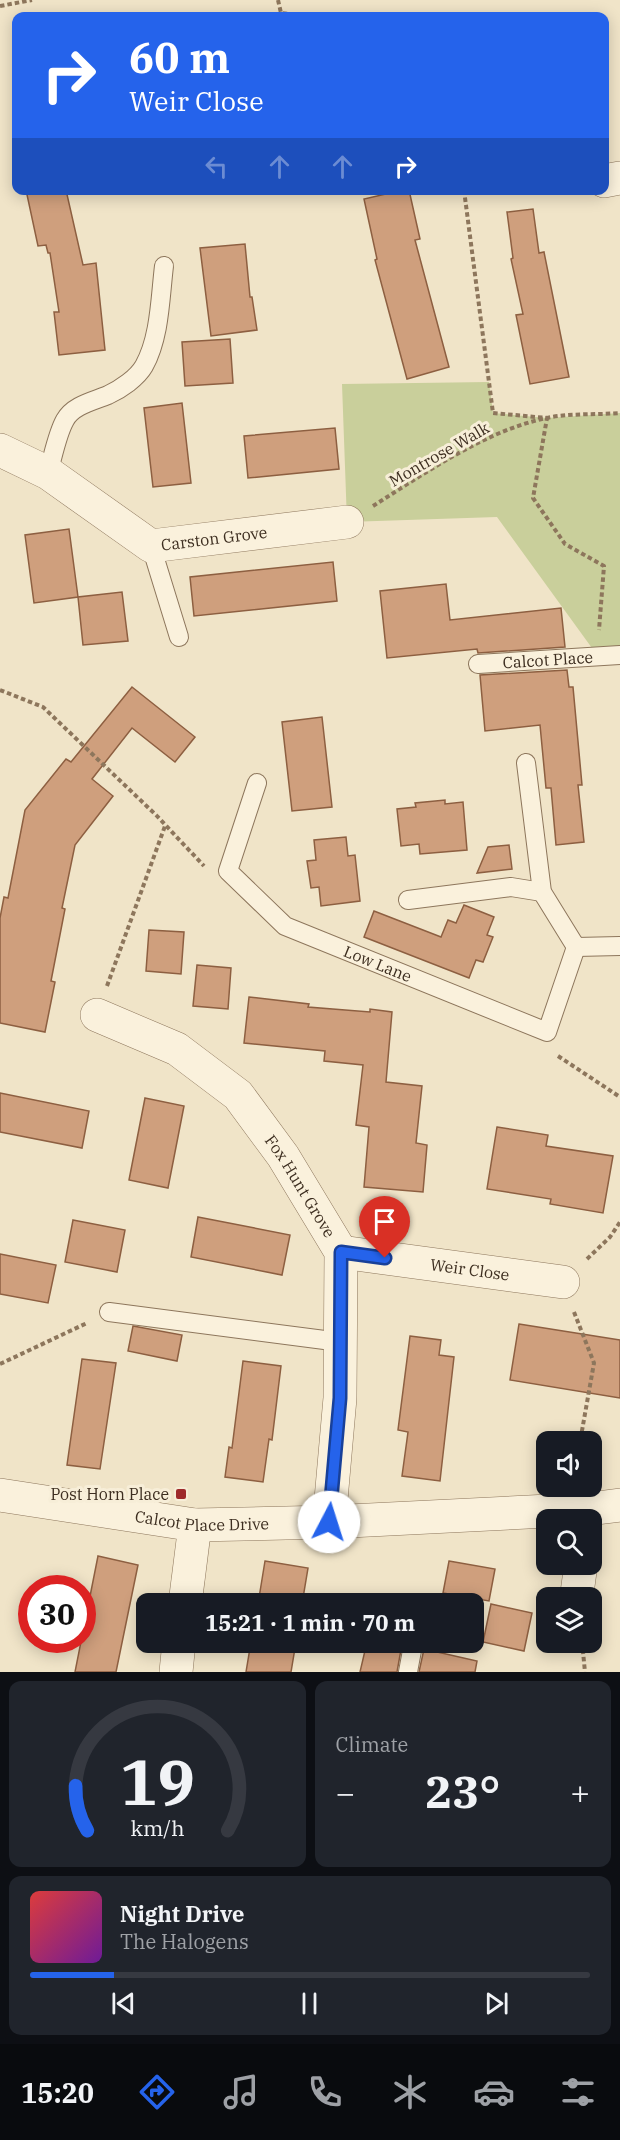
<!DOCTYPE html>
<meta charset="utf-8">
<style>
:root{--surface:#171b24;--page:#20242c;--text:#f1f3f6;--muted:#9ea1a6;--line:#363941;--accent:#2563eb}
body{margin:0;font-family:"IBM Plex Serif",serif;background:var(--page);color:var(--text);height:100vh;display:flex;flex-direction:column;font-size:22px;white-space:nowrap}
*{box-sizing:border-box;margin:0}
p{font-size:20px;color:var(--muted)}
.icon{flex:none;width:33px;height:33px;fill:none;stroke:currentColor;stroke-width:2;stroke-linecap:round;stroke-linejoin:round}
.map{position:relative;height:1672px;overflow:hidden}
.sheet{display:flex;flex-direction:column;gap:9px;padding:9px;background:#0d0f14;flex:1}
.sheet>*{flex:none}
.banner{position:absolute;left:12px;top:12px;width:597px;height:183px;border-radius:12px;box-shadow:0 3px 15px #0003;background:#2563eb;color:#fff;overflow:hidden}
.tools{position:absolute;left:536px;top:1431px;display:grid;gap:12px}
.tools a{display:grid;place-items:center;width:66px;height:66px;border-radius:12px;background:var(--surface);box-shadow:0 3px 15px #0003;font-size:30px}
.speed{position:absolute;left:18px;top:1575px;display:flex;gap:12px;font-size:30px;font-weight:700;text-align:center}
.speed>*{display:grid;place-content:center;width:78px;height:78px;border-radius:50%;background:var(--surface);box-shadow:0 3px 15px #0003;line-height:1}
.speed .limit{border:9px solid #d22;background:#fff;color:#111}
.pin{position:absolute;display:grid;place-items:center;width:51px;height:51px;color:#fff;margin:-62px -26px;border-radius:50% 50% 50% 0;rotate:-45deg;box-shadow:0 0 6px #0007}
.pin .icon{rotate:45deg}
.me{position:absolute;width:66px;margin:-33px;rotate:5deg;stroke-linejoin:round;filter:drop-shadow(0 0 4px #0008)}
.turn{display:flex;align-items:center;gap:21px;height:126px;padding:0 18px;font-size:27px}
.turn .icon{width:78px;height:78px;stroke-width:2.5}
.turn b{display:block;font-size:42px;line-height:51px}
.lanes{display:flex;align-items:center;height:57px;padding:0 18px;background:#0003;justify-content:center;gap:30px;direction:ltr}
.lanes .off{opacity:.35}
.big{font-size:45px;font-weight:800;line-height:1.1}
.sheet .card{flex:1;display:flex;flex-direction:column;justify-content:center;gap:9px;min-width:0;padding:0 21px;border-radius:12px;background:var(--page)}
.sheet .dial{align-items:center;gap:0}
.dial svg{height:156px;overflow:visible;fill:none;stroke:var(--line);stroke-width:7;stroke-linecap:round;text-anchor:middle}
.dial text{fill:var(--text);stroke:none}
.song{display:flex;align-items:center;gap:18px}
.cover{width:72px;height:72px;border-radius:9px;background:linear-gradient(135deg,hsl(0 70% 55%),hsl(280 70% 35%))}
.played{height:6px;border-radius:3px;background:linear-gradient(90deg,var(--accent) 15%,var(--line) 15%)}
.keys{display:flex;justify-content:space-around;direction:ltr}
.heat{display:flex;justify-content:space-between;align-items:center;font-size:33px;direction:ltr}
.sheet .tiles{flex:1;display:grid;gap:9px;grid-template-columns:1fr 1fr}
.card:last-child{grid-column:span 2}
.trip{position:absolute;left:136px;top:1593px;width:348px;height:60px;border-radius:12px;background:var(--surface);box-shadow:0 3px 15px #0003;font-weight:800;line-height:60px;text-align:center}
.tab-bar{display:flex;height:96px;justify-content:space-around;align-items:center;background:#090b0e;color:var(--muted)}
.tab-bar .icon{width:42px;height:42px}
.tab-bar .active{color:var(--accent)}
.tab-bar b{font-size:27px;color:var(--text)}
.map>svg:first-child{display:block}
</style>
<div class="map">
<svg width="620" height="1672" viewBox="0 0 620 1672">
<rect width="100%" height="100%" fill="#f0e4c8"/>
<polygon fill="#c9cf9b" points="489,382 493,413 547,418 620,413 620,655 597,655 497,517 347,522 342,384"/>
<g fill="#cf9f7d" stroke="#8d5f41" stroke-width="1.5">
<polygon points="26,190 66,190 83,265 96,263 105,350 59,355 54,312 59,312 50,253 48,253 46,245 38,246"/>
<polygon points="403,190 409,190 420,239 415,240 449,367 407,379 375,260 377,259 364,199"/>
<polygon points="533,209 539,253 544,252 569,377 530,384 516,315 523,314 511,259 513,258 507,212"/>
<polygon points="245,244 250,297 252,297 257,330 211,336 200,248"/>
<polygon points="230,339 233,383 185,386 182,342"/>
<polygon points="182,403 191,483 153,487 144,408"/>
<polygon points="335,428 339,469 248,478 244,436"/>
<polygon points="69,529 78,597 34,603 25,535"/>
<polygon points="333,562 337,601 194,616 190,577"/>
<polygon points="446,584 450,620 561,608 565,647 478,653 477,649 387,658 380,591"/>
<polygon points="122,592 128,641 83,645 78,597"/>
<polygon points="567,670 569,687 573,687 582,785 578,785 584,842 556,845 551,788 546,788 540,725 485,731 480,675"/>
<polygon points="132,687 195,737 175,762 132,728 92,779 113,796 75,845 62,908 65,909 51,981 55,982 45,1032 0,1023 0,918 4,897 8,898 25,810 66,759 71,762"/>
<polygon points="322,717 332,807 292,811 282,722"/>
<polygon points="445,800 445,804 463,802 467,850 420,854 419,844 401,846 397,809 416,807 415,803"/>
<polygon points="346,837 348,856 355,855 360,901 321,906 319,887 311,888 307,861 316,860 314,840"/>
<polygon points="509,845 512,869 477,873 488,847"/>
<polygon points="464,905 494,917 487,935 493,937 483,962 476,960 469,978 364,937 374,911 441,937 448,920 456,923"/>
<polygon points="149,930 184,932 181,974 146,971"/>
<polygon points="197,965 231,968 228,1009 193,1006"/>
<polygon points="249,997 309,1004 308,1007 370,1012 370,1009 392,1012 386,1082 422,1086 416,1143 427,1145 423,1192 364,1187 369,1127 356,1125 363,1065 324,1061 325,1051 244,1043"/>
<polygon points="0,1093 89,1111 82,1148 0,1132"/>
<polygon points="145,1098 184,1106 168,1188 129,1180"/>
<polygon points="497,1127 548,1135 546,1146 613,1156 603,1213 550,1204 551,1199 487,1189"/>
<polygon points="198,1217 290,1235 282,1275 191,1257"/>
<polygon points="73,1220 125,1230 117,1272 65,1262"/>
<polygon points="0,1254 56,1265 48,1303 0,1294"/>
<polygon points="519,1324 620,1340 620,1398 510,1380"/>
<polygon points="133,1326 182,1335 177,1361 128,1351"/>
<polygon points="410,1336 441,1340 439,1355 454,1357 440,1481 402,1476 408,1432 398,1430"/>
<polygon points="82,1359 116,1363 100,1469 67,1465"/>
<polygon points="243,1361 281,1366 272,1440 269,1439 263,1482 225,1477 229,1447 232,1448"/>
<polygon points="98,1556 138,1565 116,1672 75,1672"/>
<polygon points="265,1561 308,1568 302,1604 258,1604"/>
<polygon points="449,1561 495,1569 489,1601 443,1593"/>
<polygon points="491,1604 532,1613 524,1651 483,1642"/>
<polygon points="251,1642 296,1642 291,1672 246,1672"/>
<polygon points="367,1642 402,1644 397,1672 360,1672"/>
<polygon points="424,1649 477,1661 475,1672 419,1672"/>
</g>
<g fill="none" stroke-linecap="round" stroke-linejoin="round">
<g stroke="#8d765c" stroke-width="20">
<g id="service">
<path d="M48,473C53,457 57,434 65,420C73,405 94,401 108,395C121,389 137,378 144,366C160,337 160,299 164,266"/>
<polyline points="151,546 179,637"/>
<path id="s1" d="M478,664L620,655"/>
<polyline points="526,763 542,892 576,947 620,946"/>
<path id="s2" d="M257,783L228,871L285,926L547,1032L576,947"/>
<polyline points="408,900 511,887 542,892"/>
<polyline points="109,1312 340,1342"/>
<polyline points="408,1672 413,1645"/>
</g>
</g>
<g stroke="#8d765c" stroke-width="34">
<g id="minor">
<polyline points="604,181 620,178"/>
<path id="s3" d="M0,450L48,473L151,546L347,522"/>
<path id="s4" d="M97,1015L177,1049L238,1095L283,1156L341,1252L340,1398L329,1522"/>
<path id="s5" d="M341,1252L563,1282"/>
<path id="s6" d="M0,1495L195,1525L329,1522L589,1509L620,1505"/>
<polyline points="577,1593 581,1564"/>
<polyline points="185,1604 195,1525"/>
<polyline points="176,1672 179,1642"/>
</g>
</g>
<g stroke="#8d765c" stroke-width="4" stroke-dasharray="4.5 3" stroke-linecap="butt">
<polyline points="278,0 281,13 306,16"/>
<polyline points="0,6 32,0"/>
<polyline points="464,190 493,413 547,418 533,498 565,544 604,566 599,630"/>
<path d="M373,506C427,472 483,432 546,418C569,413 596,415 620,413"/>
<polyline points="0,690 43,707 156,815 204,866"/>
<polyline points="107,986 165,826"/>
<polyline points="558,1056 620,1097"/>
<polyline points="587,1259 610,1237 620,1222"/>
<polyline points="574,1312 594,1363 580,1442"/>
<polyline points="0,1364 87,1323"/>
<polyline points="582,1642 585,1672"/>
</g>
<use href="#service" stroke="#faf1dc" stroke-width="18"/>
<use href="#minor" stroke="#faf1dc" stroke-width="33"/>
</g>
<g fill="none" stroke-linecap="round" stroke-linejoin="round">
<g stroke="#184099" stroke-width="15">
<polyline id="route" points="329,1522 340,1398 341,1252 385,1258"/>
</g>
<use href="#route" stroke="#2563eb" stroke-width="10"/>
</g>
<rect fill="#9e2a2b" stroke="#f7eed8" stroke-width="2" x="175" y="1488" width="12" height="12" rx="3"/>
<g text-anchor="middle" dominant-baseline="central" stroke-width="6" stroke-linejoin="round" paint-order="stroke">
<g font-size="16" fill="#3d2e20" stroke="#f7eed8">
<text transform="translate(439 454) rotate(-30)">Montrose Walk</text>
<text stroke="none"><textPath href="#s3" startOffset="243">Carston Grove</textPath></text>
<text stroke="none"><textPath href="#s1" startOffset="70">Calcot Place</textPath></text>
<text stroke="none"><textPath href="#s2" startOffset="272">Low Lane</textPath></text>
<text stroke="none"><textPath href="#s4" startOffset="274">Fox Hunt Grove</textPath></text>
<text stroke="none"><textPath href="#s5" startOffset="130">Weir Close</textPath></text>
<text stroke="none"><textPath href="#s6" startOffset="204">Calcot Place Drive</textPath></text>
</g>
<g font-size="16" fill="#3d2e20" stroke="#f7eed8" text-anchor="end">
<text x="169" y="1494">Post Horn Place</text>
</g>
</g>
</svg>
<div class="tools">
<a><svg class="icon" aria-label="sound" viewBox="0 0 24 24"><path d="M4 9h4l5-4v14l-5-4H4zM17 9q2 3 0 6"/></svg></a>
<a><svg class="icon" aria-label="search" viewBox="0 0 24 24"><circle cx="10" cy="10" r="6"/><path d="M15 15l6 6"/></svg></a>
<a><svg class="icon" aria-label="layers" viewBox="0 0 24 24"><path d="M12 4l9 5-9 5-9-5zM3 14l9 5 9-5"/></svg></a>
</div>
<div class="speed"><div class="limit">30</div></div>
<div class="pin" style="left:385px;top:1258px;background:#d93025"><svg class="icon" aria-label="arrive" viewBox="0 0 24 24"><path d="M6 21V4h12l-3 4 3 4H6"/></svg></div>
<svg class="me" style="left:329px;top:1522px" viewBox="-20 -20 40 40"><circle r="19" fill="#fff"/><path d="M0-13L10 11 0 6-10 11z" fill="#2563eb"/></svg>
<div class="trip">15:21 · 1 min · 70 m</div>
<div class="banner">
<div class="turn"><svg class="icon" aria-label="right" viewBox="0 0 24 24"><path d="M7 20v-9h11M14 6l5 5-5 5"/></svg><div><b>60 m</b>Weir Close</div></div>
<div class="lanes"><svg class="icon off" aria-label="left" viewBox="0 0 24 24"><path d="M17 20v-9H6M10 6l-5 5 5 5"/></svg><svg class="icon off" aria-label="ahead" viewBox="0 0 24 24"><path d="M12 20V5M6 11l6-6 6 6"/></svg><svg class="icon off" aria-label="ahead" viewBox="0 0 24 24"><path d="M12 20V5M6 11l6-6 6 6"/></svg><svg class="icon" aria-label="right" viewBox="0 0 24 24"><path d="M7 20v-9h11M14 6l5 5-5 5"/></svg></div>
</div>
</div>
<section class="sheet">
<div class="tiles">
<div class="card dial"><svg viewBox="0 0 100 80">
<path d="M14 69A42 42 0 1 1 86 69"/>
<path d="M14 69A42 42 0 0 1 8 46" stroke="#2563eb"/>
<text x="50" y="56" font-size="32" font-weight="700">19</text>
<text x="50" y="72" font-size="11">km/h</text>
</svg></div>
<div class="card"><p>Climate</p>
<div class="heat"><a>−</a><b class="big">23°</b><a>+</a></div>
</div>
<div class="card">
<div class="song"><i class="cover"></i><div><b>Night Drive</b><p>The Halogens</p></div></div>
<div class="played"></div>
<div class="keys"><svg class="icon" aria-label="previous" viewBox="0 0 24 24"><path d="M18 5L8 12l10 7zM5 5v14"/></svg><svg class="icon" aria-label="pause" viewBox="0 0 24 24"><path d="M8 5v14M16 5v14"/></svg><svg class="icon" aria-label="next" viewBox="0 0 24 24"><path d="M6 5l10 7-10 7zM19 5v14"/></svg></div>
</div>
</div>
</section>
<nav class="tab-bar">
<b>15:20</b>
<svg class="icon active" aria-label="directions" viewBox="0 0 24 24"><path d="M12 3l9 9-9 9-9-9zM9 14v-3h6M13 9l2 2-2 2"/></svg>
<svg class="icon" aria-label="music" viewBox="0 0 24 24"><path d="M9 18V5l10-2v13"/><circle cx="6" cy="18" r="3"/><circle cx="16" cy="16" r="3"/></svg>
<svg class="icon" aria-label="phone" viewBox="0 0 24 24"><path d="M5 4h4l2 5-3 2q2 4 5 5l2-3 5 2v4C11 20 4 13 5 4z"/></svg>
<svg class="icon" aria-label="climate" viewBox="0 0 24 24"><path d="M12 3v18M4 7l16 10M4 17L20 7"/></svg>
<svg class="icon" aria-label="car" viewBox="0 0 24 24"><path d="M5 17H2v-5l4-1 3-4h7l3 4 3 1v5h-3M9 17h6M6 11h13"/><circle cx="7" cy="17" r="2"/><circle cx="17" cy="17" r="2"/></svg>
<svg class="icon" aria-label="filters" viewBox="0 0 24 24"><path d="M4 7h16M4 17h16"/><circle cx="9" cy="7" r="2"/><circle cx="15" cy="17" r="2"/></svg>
</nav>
